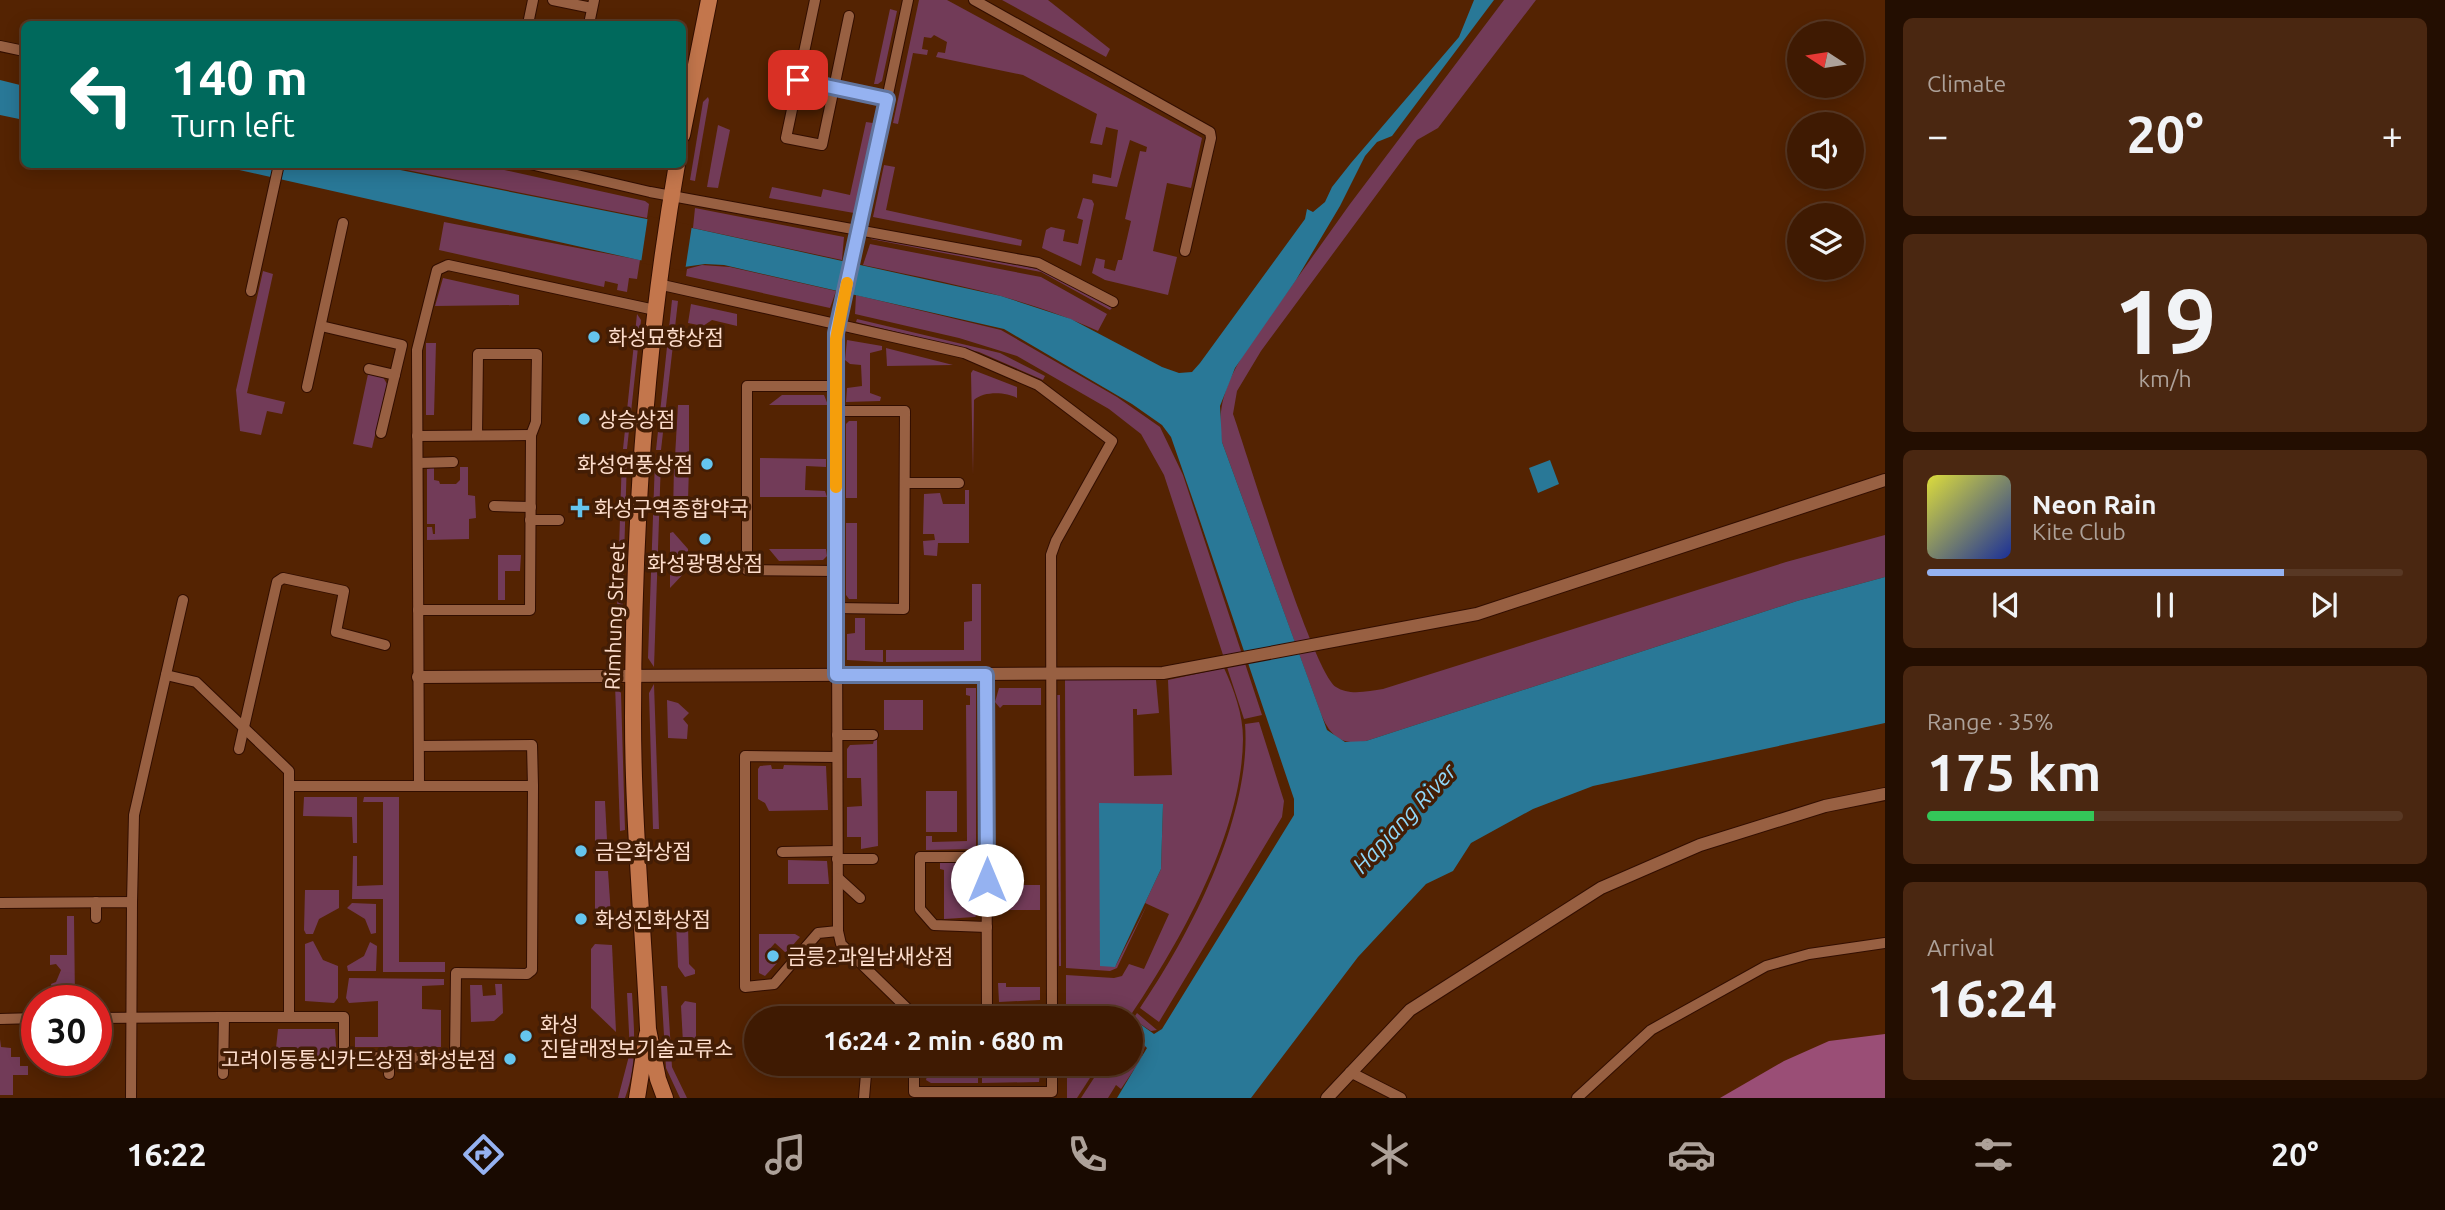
<!DOCTYPE html>
<meta charset="utf-8">
<style>
:root{--surface:#3f1a02;--page:#4a2711;--text:#f1f3f6;--muted:#ada199;--line:#583824;--accent:#95b2f1}
body{margin:0;font-family:Ubuntu,"Noto Sans KR",sans-serif;background:var(--page);color:var(--text);height:100vh;display:flex;flex-direction:column;font-size:26px;white-space:nowrap}
*{box-sizing:border-box;margin:0}
p{font-size:23px;color:var(--muted)}
.icon{flex:none;width:38px;height:38px;fill:none;stroke:currentColor;stroke-width:2;stroke-linecap:round;stroke-linejoin:round}
.map{position:relative;flex:1;overflow:hidden}
.side{display:flex;flex-direction:column;gap:18px;padding:18px;background:#230e01;width:560px}
.side>*{flex:none}
.banner{position:absolute;left:21px;top:21px;width:665px;height:147px;border-radius:10px;box-shadow:0 4px 18px #0003,0 0 0 2px var(--line);background:#00695c;color:#fff;overflow:hidden}
.needle{width:46px;rotate:282deg}
.fabs{position:absolute;left:1787px;top:21px;display:grid;gap:14px}
.fabs a{display:grid;place-items:center;width:77px;height:77px;border-radius:50%;background:var(--surface);box-shadow:0 4px 18px #0003,0 0 0 2px var(--line);font-size:35px}
.speed{position:absolute;left:21px;top:985px;display:flex;gap:14px;font-size:35px;font-weight:700;text-align:center}
.speed>*{display:grid;place-content:center;width:91px;height:91px;border-radius:50%;background:var(--surface);box-shadow:0 4px 18px #0003,0 0 0 2px var(--line);line-height:1}
.speed .limit{border:10px solid #d22;background:#fff;color:#111}
.pin{position:absolute;display:grid;place-items:center;width:60px;height:60px;color:#fff;margin:-30px;border-radius:14px;box-shadow:0 4px 10px #0006}
.me{position:absolute;width:77px;margin:-38px;rotate:0deg;stroke-linejoin:round;filter:drop-shadow(0 0 5px #0008)}
.turn{display:flex;align-items:center;gap:24px;height:147px;padding:0 35px;font-size:32px}
.turn .icon{width:91px;height:91px;stroke-width:2.5}
.turn b{display:block;font-size:49px;line-height:60px}
.big{font-size:52px;font-weight:700;line-height:1.1}
.side .tile{flex:1;display:flex;flex-direction:column;justify-content:center;gap:10px;min-width:0;padding:0 24px;border-radius:10px;background:var(--page)}
.side .dial{align-items:center;gap:0}
.dial b{font-size:91px;line-height:1}
.song{display:flex;align-items:center;gap:21px}
.cover{width:84px;height:84px;border-radius:10px;background:linear-gradient(135deg,hsl(60 70% 55%),hsl(230 70% 35%))}
.played{height:7px;border-radius:4px;background:linear-gradient(90deg,var(--accent) 75%,var(--line) 75%)}
.keys{display:flex;justify-content:space-around;direction:ltr}
.heat{display:flex;justify-content:space-between;align-items:center;font-size:38px;direction:ltr}
.charge{height:10px;border-radius:5px;background:linear-gradient(90deg,#34c759 35%,var(--line) 0)}
.trip{position:absolute;left:744px;top:1006px;width:399px;height:70px;border-radius:35px;background:var(--surface);box-shadow:0 4px 18px #0003,0 0 0 2px var(--line);font-weight:700;line-height:70px;text-align:center}
.menu{display:flex;height:112px;justify-content:space-around;align-items:center;background:#190a01;color:var(--muted)}
.menu .icon{width:49px;height:49px}
.menu .active{color:var(--accent)}
.menu b{font-size:32px;color:var(--text)}
main{display:flex;flex:1;min-height:0}
.map>svg:first-child{display:block}
</style>
<main>
<div class="map">
<svg width="1885" height="1098" viewBox="0 0 1885 1098">
<rect width="100%" height="100%" fill="#542302"/>
<g fill="#723b58">
<polygon points="919,0 947,0 1202,138 1191,188 1167,183 1153,251 1177,257 1168,295 1105,280 1092,273 1096,258 1105,260 1104,268 1115,271 1118,260 1122,260 1131,221 1125,219 1140,151 1146,152 1147,147 1130,140 1117,187 1092,183 1093,174 1111,178 1118,130 1106,127 1102,145 1090,143 1097,114 1023,75 936,57 938,52 945,53 947,42 934,35 931,38 924,37 922,49 928,50 927,55 913,53 898,124 893,123"/>
<polygon points="1002,0 1048,0 1110,49 1106,57"/>
<path d="M1504,0H1536L1438,128L1417,140L1261,351L1237,391L1233,414C1248,456 1312,670 1336,687C1349,696 1369,691 1383,689L1786,562L1885,535V577L1797,601L1366,741C1342,746 1330,736 1321,714L1222,442C1216,404 1228,379 1248,347L1350,204Z"/>
<polygon points="890,9 897,11 882,81 878,84 874,84"/>
<polygon points="708,97 709,100 695,181 690,180 703,102"/>
<polygon points="866,122 873,123 854,213 769,198 772,187 821,197 823,189 850,195"/>
<polygon points="718,125 730,130 718,188 707,187"/>
<polygon points="382,165 482,165 645,201 649,204 647,218"/>
<polygon points="884,165 895,167 886,210 1022,240 1021,246 873,217"/>
<polygon points="1083,198 1092,200 1094,204 1081,266 1042,248 1046,230 1051,227 1065,230 1063,241 1078,244 1083,220 1077,218"/>
<polygon points="695,208 844,237 842,260 693,228"/>
<polygon points="444,222 640,260 637,279 629,278 627,292 617,290 618,284 605,281 604,287 439,250"/>
<polygon points="872,237 1043,270 1112,308 1110,310 1041,272 871,239"/>
<path d="M870,244L1041,277L1107,314L1098,331C1023,296 943,282 863,265Z"/>
<polygon points="702,265 730,267 836,291 830,308 686,276 687,269"/>
<polygon points="263,271 273,274 247,393 285,402 282,414 267,411 261,435 240,431 236,390"/>
<polygon points="443,278 519,295 519,305 435,306"/>
<polygon points="856,295 1001,330 1117,397 1160,427 1183,475 1262,715 1244,719 1164,475 1141,434 1109,409 1017,356 959,338 855,314"/>
<polygon points="672,300 678,301 661,450 656,450"/>
<polygon points="691,304 737,314 737,326 712,320 703,326 688,323"/>
<polygon points="637,314 641,320 627,449 623,449"/>
<polygon points="857,319 1000,353 1045,376 1043,380 979,352 856,322"/>
<polygon points="847,340 882,346 882,350 870,353 870,393 881,397 880,401 846,402 847,388 862,386 861,365 850,364 845,360"/>
<polygon points="426,343 436,343 434,415 426,415"/>
<polygon points="886,348 953,365 887,366"/>
<path d="M973,370L1017,387V398C1006,392 984,391 974,400L973,475L971,373Z"/>
<polygon points="368,374 383,377 387,384 372,448 353,444"/>
<polygon points="782,395 824,395 828,405 769,405"/>
<polygon points="678,405 689,405 689,457 675,457"/>
<polygon points="849,421 857,421 857,498 846,498 846,424"/>
<polygon points="622,457 627,458 621,659 615,670"/>
<polygon points="760,458 826,459 826,467 806,466 805,490 825,491 827,497 760,497"/>
<polygon points="655,460 661,460 654,667 648,658"/>
<polygon points="674,466 689,466 688,501 673,516"/>
<polygon points="434,467 434,480 439,481 440,484 456,484 460,480 460,467 468,467 468,495 475,496 476,518 469,519 469,539 427,540 427,527 432,527 433,534 435,534 435,524 427,524 427,469"/>
<polygon points="965,490 969,490 969,543 938,543 937,556 924,555 923,541 935,540 934,534 923,534 924,494 940,493 943,504 965,504"/>
<polygon points="846,523 857,523 857,599 849,599 846,595"/>
<polygon points="673,532 688,549 688,569 670,588 670,533"/>
<polygon points="769,549 826,549 827,556 823,560 779,561"/>
<polygon points="498,555 521,555 520,571 505,571 505,600 498,600"/>
<polygon points="972,584 981,584 981,661 886,662 886,650 964,650 964,622 972,621"/>
<polygon points="855,618 865,618 865,650 883,650 883,662 847,660 847,634 855,633"/>
<path d="M1224,668C1234,690 1243,714 1243,739C1242,834 1180,942 1129,1018H1066V975L1114,978L1122,976L1129,964L1144,969L1169,914L1145,903L1161,869L1163,804L1115,967L1147,905L1117,968L1110,971L1066,968L1065,680H1156L1159,713L1137,715V709H1133L1134,776L1172,775L1168,680Z"/>
<polygon points="615,684 621,693 625,830 620,831"/>
<polygon points="654,684 659,829 653,829 649,693"/>
<polygon points="966,688 976,688 976,849 926,850 926,836 932,836 932,842 967,841 966,705 970,705 970,696 966,695"/>
<polygon points="999,688 1041,688 1041,705 1003,705 1000,708 995,702"/>
<polygon points="1057,695 1060,695 1061,966 1059,966"/>
<polygon points="667,700 678,703 689,713 683,719 688,725 687,739 668,738"/>
<rect x="884" y="700" width="39" height="30"/>
<path d="M1259,722L1284,801L1282,817L1159,1022L1140,1008C1190,935 1252,815 1245,724Z"/>
<polygon points="874,740 877,740 878,846 861,849 861,837 847,837 847,807 862,806 861,778 847,778 847,749 850,745 873,744"/>
<polygon points="771,765 772,769 783,769 784,765 826,766 828,810 769,811 765,803 758,799 758,769 760,766"/>
<rect x="926" y="791" width="31" height="41"/>
<polygon points="304,797 357,797 357,843 353,843 352,817 303,816"/>
<polygon points="364,797 399,797 399,962 445,962 445,972 383,972 383,899 352,899 353,856 357,856 357,886 383,885 383,802 363,802"/>
<polygon points="595,801 605,801 608,859 595,859"/>
<polygon points="788,860 827,861 829,884 788,884"/>
<polygon points="940,863 978,863 978,900 975,901 978,914 975,917 944,919 944,870 940,869"/>
<polygon points="595,871 608,871 611,916 595,917"/>
<polygon points="1009,885 1040,885 1040,910 1009,910 1009,898 1014,894 1014,888"/>
<polygon points="305,890 339,890 339,908 319,919 313,934 306,934 304,930"/>
<polygon points="352,903 376,904 376,933 371,934 365,919 347,908"/>
<polygon points="67,916 74,916 75,1001 56,1001 51,984 56,982 61,970 56,964 50,965 50,955 67,955"/>
<polygon points="685,922 688,926 689,964 695,970 695,974 685,977 678,967 676,923"/>
<polygon points="759,934 795,934 800,937 786,953 775,943 767,952 777,963 765,976 759,973"/>
<polygon points="313,941 323,960 338,966 338,998 334,1003 305,1001 305,944"/>
<polygon points="370,942 377,946 376,971 348,971 347,966 364,956"/>
<polygon points="595,944 612,945 616,1032 591,1008 591,949"/>
<polygon points="349,978 444,979 444,985 422,986 422,1009 441,1010 441,1047 355,1047 355,1037 378,1037 378,1001 349,1003 346,998"/>
<polygon points="998,983 1006,983 1006,987 1040,987 1040,1000 999,1002"/>
<polygon points="495,984 502,984 503,1013 494,1021 471,1022 470,985 482,985 483,996 496,995"/>
<polygon points="661,986 667,986 672,1067 687,1098 680,1098 666,1068"/>
<path d="M627,993H632C634,1030 638,1063 625,1098H618L630,1052Z"/>
<polygon points="685,1001 696,1003 696,1043 683,1043 681,1006"/>
<polygon points="1137,1013 1157,1030 1151,1031 1139,1023 1132,1034 1145,1046 1141,1059 1121,1089 1116,1085 1108,1098 1081,1098 1103,1064 1130,1064 1131,1022"/>
<polygon points="278,1029 335,1029 337,1061 287,1061 285,1048 276,1048"/>
<polygon points="0,1039 1,1047 11,1048 11,1057 20,1057 20,1066 28,1066 28,1075 13,1075 13,1095 0,1095"/>
<polygon points="975,1064 978,1064 978,1083 931,1083 926,1080 928,1072 960,1071 961,1066"/>
<polygon points="1028,1064 1041,1064 1039,1082 982,1083 982,1071 1027,1071"/>
<polygon points="1067,1064 1099,1064 1077,1098 1067,1098"/>
</g>
<polygon fill="#9a4e76" points="1885,1034 1885,1098 1720,1098 1784,1061 1829,1041"/>
<g fill="#297897">
<polygon points="1474,0 1494,0 1392,136 1377,142 1365,156 1340,206 1296,280 1235,368 1220,406 1222,442 1327,730 1345,742 1366,741 1797,601 1885,577 1885,723 1593,786 1533,809 1471,843 1453,871 1426,884 1358,957 1251,1098 1117,1098 1147,1048 1133,1034 1140,1024 1154,1034 1162,1029 1294,815 1294,799 1196,509 1171,437 1162,425 1132,404 1004,329 724,265 705,264 684,267 639,260 217,165 375,165 697,229 1001,296 1071,319 1162,367 1179,373 1192,372 1200,363 1305,219 1307,209 1313,212 1325,202 1332,187 1351,163 1459,37"/>
<polygon points="0,80 24,86 24,120 0,115"/>
<polygon points="1550,460 1559,484 1538,493 1529,468"/>
<polygon points="1099,803 1163,804 1161,869 1115,967 1100,966"/>
</g>
<polygon fill="#542302" points="648,216 692,225 685,271 641,263"/>
<g fill="none" stroke-linecap="round" stroke-linejoin="round">
<g stroke="#320e00" stroke-width="12">
<g id="minor">
<polyline points="553,0 592,8"/>
<polyline points="815,0 786,138 822,145 849,16"/>
<polyline points="908,0 836,339 838,931 841,944 917,1018"/>
<polyline points="974,0 1210,132 1211,138 1185,251"/>
<polyline points="528,24 533,0"/>
<polyline points="589,24 594,0"/>
<polyline points="0,46 24,51"/>
<polyline points="798,80 887,99"/>
<polyline points="530,164 650,192 1038,263 1113,302"/>
<polyline points="658,284 964,353 1038,385 1112,441 1056,541 1051,555 1052,1018"/>
<polyline points="251,291 279,164"/>
<polyline points="321,326 402,345 381,433"/>
<polyline points="369,369 395,375"/>
<polyline points="836,386 747,386 747,570 836,571"/>
<polyline points="307,387 343,223"/>
<polyline points="836,411 905,411 904,609 836,608"/>
<polyline points="417,436 531,435"/>
<polyline points="418,463 453,462"/>
<polyline points="905,483 959,483"/>
<polyline points="494,506 531,507"/>
<polyline points="530,520 559,520"/>
<polyline points="418,610 530,610 531,435 536,422 537,354 478,354 477,435"/>
<polyline points="166,675 196,682 289,771 289,786"/>
<polyline points="986,675 987,1018"/>
<polyline points="837,735 873,735"/>
<polyline points="419,746 532,745 533,786"/>
<polyline points="239,749 277,582 283,578 344,591 336,632 385,645"/>
<polyline points="837,757 745,756 745,987 774,984 818,933 838,931"/>
<polyline points="419,785 417,350 437,270 448,265 655,310"/>
<polyline points="782,852 837,851"/>
<polyline points="987,857 920,857 920,909 934,925 987,927"/>
<polyline points="837,859 873,859"/>
<polyline points="838,878 860,898"/>
<polyline points="132,902 134,815 183,600"/>
<polyline points="0,903 132,902 131,1098"/>
<polyline points="96,918 96,902"/>
<path d="M96,1018C179,1017 261,1017 344,1017V1057L455,1058L456,973L527,974L532,970L533,786H289V1017"/>
<polyline points="916,1018 931,1012 1052,1012"/>
<polyline points="0,1019 37,1018"/>
<polyline points="389,1057 389,1074"/>
<polyline points="914,1064 914,1092 1052,1092 1052,1064"/>
<polyline points="1350,1072 1401,1098"/>
<polyline points="223,1074 224,1017"/>
<polyline points="864,1098 866,1074 873,1064"/>
<polyline points="1577,1098 1651,1030 1766,966 1809,954 1885,943"/>
</g>
</g>
<g stroke="#320e00" stroke-width="14">
<g id="tertiary">
<polyline points="418,677 1163,673 1477,614 1885,480"/>
<polyline points="1327,1098 1410,1010 1601,888 1700,845 1825,806 1885,794"/>
</g>
</g>
<g stroke="#320e00" stroke-width="18">
<g id="primary">
<polyline points="682,135 709,0"/>
<polyline points="637,1098 647,1035"/>
<path d="M665,1098L658,1079L648,1029C643,926 633,821 633,718C633,532 645,347 677,164"/>
</g>
</g>
<use href="#minor" stroke="#986042" stroke-width="10"/>
<use href="#tertiary" stroke="#986042" stroke-width="12"/>
<use href="#primary" stroke="#c3764c" stroke-width="16"/>
</g>
<g fill="none" stroke-linecap="round" stroke-linejoin="round">
<g stroke="#61749d" stroke-width="18">
<polyline id="route" points="798,80 887,99 836,333 836,675 986,675 987,880"/>
</g>
<use href="#route" stroke="#95b2f1" stroke-width="12"/>
<polyline stroke="#f59e0b" stroke-width="12" points="836,487 836,339 847,283"/>
</g>
<g fill="#65c5ee" stroke="#431d05" stroke-width="2.5">
<circle cx="594" cy="337" r="7"/>
<circle cx="584" cy="419" r="7"/>
<circle cx="707" cy="464" r="7"/>
<path d="M576.5 497.5h7v7h7v7h-7v7h-7v-7h-7v-7h7z"/>
<circle cx="705" cy="539" r="7"/>
<circle cx="581" cy="851" r="7"/>
<circle cx="581" cy="919" r="7"/>
<circle cx="773" cy="956" r="7"/>
<circle cx="526" cy="1036" r="7"/>
<circle cx="510" cy="1059" r="7"/>
</g>
<g text-anchor="middle" dominant-baseline="central" stroke-width="7" stroke-linejoin="round" paint-order="stroke">
<g font-size="21" fill="#fdddcc" stroke="#431d05" text-anchor="start">
<text x="608" y="337">화성묘향상점</text>
<text x="598" y="419">상승상점</text>
<text x="693" y="464" text-anchor="end">화성연풍상점</text>
<text x="594" y="508">화성구역종합약국</text>
<text x="705" y="563" text-anchor="middle">화성광명상점</text>
<text x="595" y="851">금은화상점</text>
<text x="595" y="919">화성진화상점</text>
<text x="787" y="956">금릉2과일남새상점</text>
<text x="540" y="1024">화성<tspan x="540" dy="24">진달래정보기술교류소</tspan></text>
<text x="496" y="1059" text-anchor="end">고려이동통신카드상점 화성분점</text>
</g>
<g font-size="21" fill="#fdddcc" stroke="#431d05">
<text transform="translate(614 616) rotate(-88)">Rimhung Street</text>
</g>
<g font-size="23" font-style="italic" fill="#90d7f8" stroke="#431d05">
<text transform="translate(1404 818) rotate(-47)">Hapjang River</text>
</g>
</g>
</svg>
<div class="fabs">
<a><svg class="needle" viewBox="-14 -14 28 28"><path d="M0-13l5 13h-10z" fill="#e53935"/><path d="M0 13l5-13h-10z" fill="#ada199"/></svg></a>
<a><svg class="icon" aria-label="sound" viewBox="0 0 24 24"><path d="M4 9h4l5-4v14l-5-4H4zM17 9q2 3 0 6"/></svg></a>
<a><svg class="icon" aria-label="layers" viewBox="0 0 24 24"><path d="M12 4l9 5-9 5-9-5zM3 14l9 5 9-5"/></svg></a>
</div>
<div class="speed"><div class="limit">30</div></div>
<div class="pin" style="left:798px;top:80px;background:#d93025"><svg class="icon" aria-label="arrive" viewBox="0 0 24 24"><path d="M6 21V4h12l-3 4 3 4H6"/></svg></div>
<svg class="me" style="left:987px;top:880px" viewBox="-20 -20 40 40"><circle r="19" fill="#fff"/><path d="M0-13L10 11 0 6-10 11z" fill="#95b2f1"/></svg>
<div class="trip">16:24 · 2 min · 680 m</div>
<div class="banner">
<div class="turn"><svg class="icon" aria-label="left" viewBox="0 0 24 24"><path d="M17 20v-9H6M10 6l-5 5 5 5"/></svg><div><b>140 m</b>Turn left</div></div>
</div>
</div>
<section class="side">
<div class="tile"><p>Climate</p>
<div class="heat"><a>−</a><b class="big">20°</b><a>+</a></div>
</div>
<div class="tile dial"><b>19</b><p>km/h</p></div>
<div class="tile">
<div class="song"><i class="cover"></i><div><b>Neon Rain</b><p>Kite Club</p></div></div>
<div class="played"></div>
<div class="keys"><svg class="icon" aria-label="previous" viewBox="0 0 24 24"><path d="M18 5L8 12l10 7zM5 5v14"/></svg><svg class="icon" aria-label="pause" viewBox="0 0 24 24"><path d="M8 5v14M16 5v14"/></svg><svg class="icon" aria-label="next" viewBox="0 0 24 24"><path d="M6 5l10 7-10 7zM19 5v14"/></svg></div>
</div>
<div class="tile"><p>Range · 35%</p><b class="big">175 km</b><div class="charge"></div></div>
<div class="tile"><p>Arrival</p><b class="big">16:24</b></div>
</section>
</main>
<nav class="menu">
<b>16:22</b>
<svg class="icon active" aria-label="directions" viewBox="0 0 24 24"><path d="M12 3l9 9-9 9-9-9zM9 14v-3h6M13 9l2 2-2 2"/></svg>
<svg class="icon" aria-label="music" viewBox="0 0 24 24"><path d="M9 18V5l10-2v13"/><circle cx="6" cy="18" r="3"/><circle cx="16" cy="16" r="3"/></svg>
<svg class="icon" aria-label="phone" viewBox="0 0 24 24"><path d="M5 4h4l2 5-3 2q2 4 5 5l2-3 5 2v4C11 20 4 13 5 4z"/></svg>
<svg class="icon" aria-label="climate" viewBox="0 0 24 24"><path d="M12 3v18M4 7l16 10M4 17L20 7"/></svg>
<svg class="icon" aria-label="car" viewBox="0 0 24 24"><path d="M5 17H2v-5l4-1 3-4h7l3 4 3 1v5h-3M9 17h6M6 11h13"/><circle cx="7" cy="17" r="2"/><circle cx="17" cy="17" r="2"/></svg>
<svg class="icon" aria-label="filters" viewBox="0 0 24 24"><path d="M4 7h16M4 17h16"/><circle cx="9" cy="7" r="2"/><circle cx="15" cy="17" r="2"/></svg>
<b>20°</b>
</nav>
